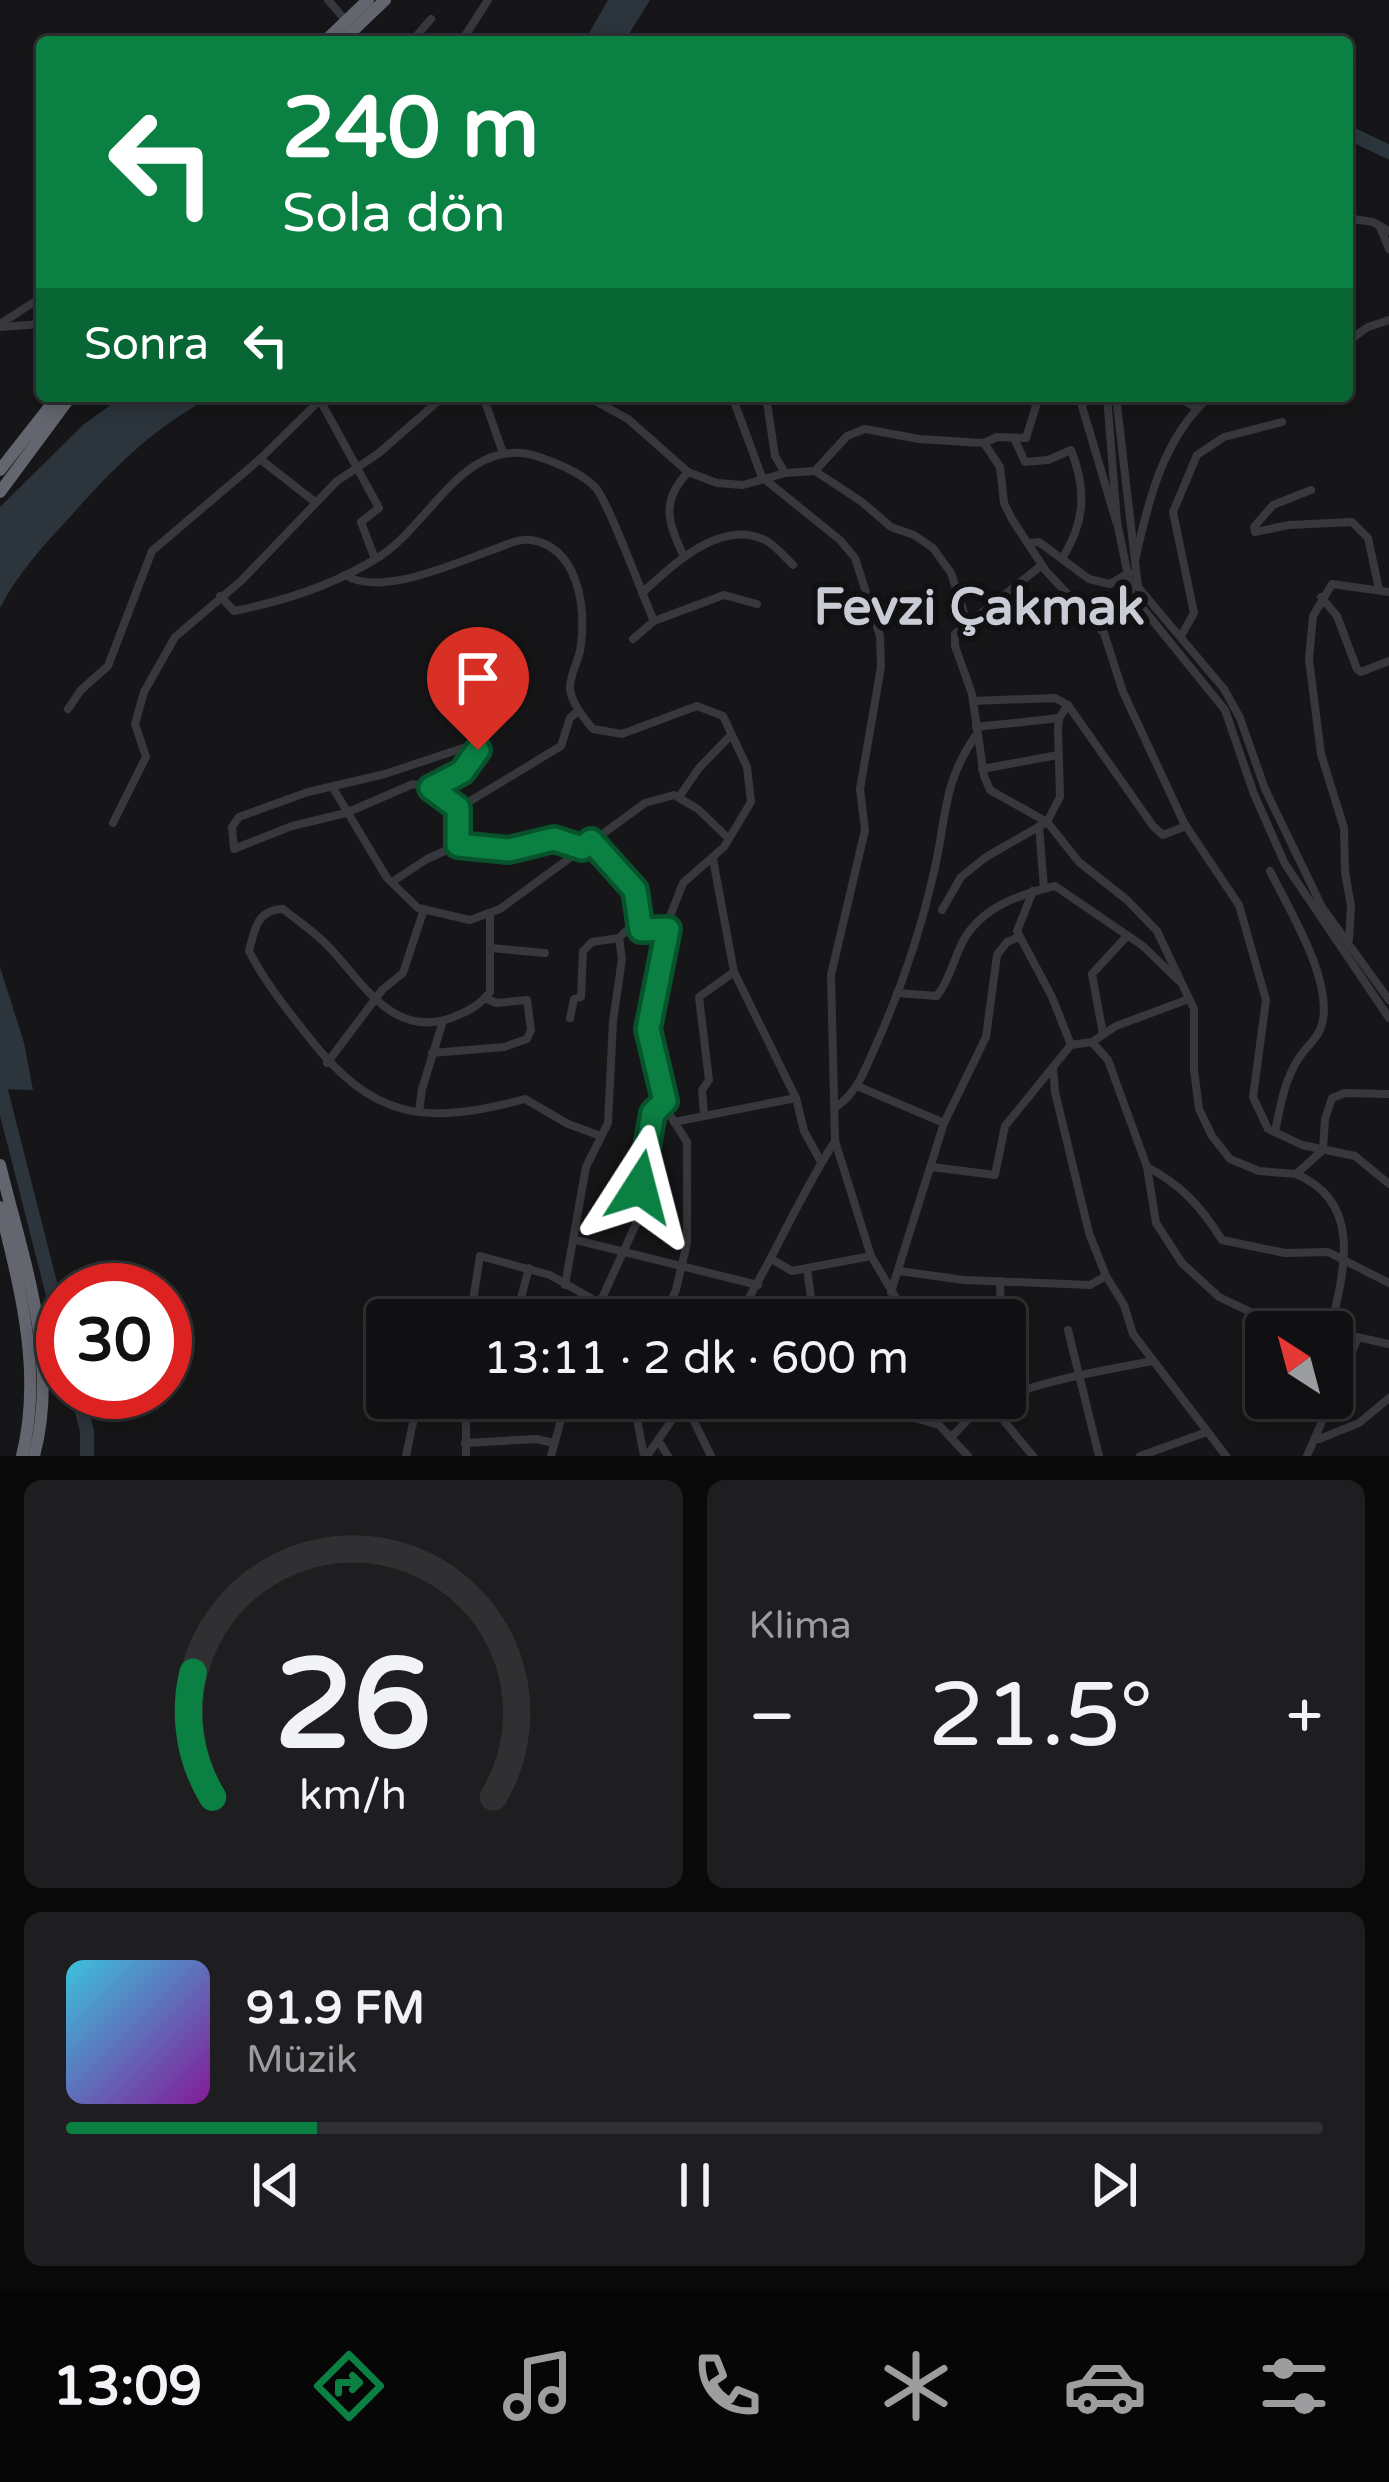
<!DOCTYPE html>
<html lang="tr">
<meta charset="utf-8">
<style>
:root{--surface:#101012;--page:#1e1e20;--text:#f1f3f6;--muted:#9c9d9f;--line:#303032;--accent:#0b8043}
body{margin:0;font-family:"Varela Round",sans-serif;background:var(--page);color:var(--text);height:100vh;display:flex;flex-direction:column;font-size:45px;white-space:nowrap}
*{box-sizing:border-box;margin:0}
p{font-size:39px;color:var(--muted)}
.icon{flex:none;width:66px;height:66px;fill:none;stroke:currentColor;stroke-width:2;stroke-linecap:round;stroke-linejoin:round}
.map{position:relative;height:1456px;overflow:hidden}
.side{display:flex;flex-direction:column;gap:24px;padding:24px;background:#09090a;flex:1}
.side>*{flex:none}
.banner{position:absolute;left:36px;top:36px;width:1317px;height:366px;border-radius:12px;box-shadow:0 6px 18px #0003,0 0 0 3px var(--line);background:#0b8043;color:#fff;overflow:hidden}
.needle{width:78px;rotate:324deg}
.fabs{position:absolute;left:1245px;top:1311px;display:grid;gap:24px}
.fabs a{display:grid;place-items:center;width:108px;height:108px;border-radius:12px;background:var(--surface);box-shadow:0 6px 18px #0003,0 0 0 3px var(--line);font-size:60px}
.speed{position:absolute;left:36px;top:1263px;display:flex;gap:24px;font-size:60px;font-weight:700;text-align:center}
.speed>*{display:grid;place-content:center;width:156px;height:156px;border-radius:50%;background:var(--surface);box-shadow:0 6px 18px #0003,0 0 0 3px var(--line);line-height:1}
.speed .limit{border:18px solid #d22;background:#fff;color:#111}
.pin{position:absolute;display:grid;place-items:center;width:102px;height:102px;color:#fff;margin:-123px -51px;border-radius:50% 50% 50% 0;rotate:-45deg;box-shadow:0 0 12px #0007}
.pin .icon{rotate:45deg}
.me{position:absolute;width:132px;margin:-66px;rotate:9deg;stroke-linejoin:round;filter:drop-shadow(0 0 9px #0008)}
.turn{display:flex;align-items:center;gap:42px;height:252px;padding:0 48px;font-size:54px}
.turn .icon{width:156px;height:156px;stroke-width:2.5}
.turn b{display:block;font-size:84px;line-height:102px}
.then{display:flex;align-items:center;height:114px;padding:0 48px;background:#0003;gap:24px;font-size:45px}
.big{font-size:90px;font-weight:600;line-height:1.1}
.side .card{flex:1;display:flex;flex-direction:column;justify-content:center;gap:18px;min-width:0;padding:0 42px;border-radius:18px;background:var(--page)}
.side .dial{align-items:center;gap:0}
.dial svg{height:312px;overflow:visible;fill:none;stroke:var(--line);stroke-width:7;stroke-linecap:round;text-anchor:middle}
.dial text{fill:var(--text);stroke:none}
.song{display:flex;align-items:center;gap:36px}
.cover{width:144px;height:144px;border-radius:18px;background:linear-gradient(135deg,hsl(190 70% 55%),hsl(290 70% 35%))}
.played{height:12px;border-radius:6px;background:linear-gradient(90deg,var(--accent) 20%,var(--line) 20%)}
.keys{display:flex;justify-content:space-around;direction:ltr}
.heat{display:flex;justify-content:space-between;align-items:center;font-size:66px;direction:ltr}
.side .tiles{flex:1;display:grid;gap:24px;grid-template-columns:1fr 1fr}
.card:last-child{grid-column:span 2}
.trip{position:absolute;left:366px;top:1299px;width:660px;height:120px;border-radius:12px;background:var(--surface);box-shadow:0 6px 18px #0003,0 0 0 3px var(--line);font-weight:600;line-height:120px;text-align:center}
.dock{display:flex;height:192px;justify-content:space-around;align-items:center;background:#060607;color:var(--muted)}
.dock .icon{width:84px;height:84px}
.dock .active{color:var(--accent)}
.dock b{font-size:54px;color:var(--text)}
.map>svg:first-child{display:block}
</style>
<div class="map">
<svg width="1389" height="1456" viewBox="0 0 1389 1456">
<rect width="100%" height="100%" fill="#161618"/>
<g fill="#2c353c">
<polygon points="608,0 650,0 624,42 584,42"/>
<path d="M123,396H212C151,430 115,466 69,518C43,546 18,573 0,608V507L83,425Z"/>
<polygon points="0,967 24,1043 33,1090 0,1089"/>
</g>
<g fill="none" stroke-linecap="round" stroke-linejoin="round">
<g stroke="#2c353c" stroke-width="14">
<polyline points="1347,132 1389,152"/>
<polyline points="0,1087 63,1334"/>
<polyline points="77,1392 87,1431 87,1456"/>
</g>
<g stroke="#37383d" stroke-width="8">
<polyline points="328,0 347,22"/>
<polyline points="411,42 431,19"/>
<polyline points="461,42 488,0"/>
<polyline points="1347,218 1373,222 1389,231"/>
<polyline points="1380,227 1389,249"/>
<polyline points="0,324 42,297"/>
<polyline points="1,327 42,324"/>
<polyline points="1347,342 1368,327 1389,320"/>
<polyline points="483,396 503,453"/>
<polyline points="586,396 628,419 688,472 717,483 743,485 785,473"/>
<polyline points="732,396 762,477 840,540 855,558 880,636 881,667 860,789 865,830 831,975 835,1141 871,1256 909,1320"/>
<polyline points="766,396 775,456 785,473 815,471 847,436 865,429 919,439 984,443 1000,467 1004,503 1013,521 1046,571 1104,633 1123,692 1184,823 1239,905 1266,1000 1253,1097 1268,1129 1302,1145 1355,1156 1389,1184"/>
<polyline points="963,396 965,396"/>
<polyline points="1079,396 1116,521"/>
<polyline points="1107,396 1117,522 1132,595 1225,710 1254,794 1285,864 1389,1018"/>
<polyline points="1116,396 1138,587 1224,689 1240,718 1265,789 1322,907 1389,1000"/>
<polyline points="1176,396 1197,408"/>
<polyline points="766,401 780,396"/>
<path d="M1014,438L1025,462L1048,460L1071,450C1087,491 1085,522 1062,559"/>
<polyline points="984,443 997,437 1026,438 1036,406 1035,396"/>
<polyline points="260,459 315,502"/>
<polyline points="815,471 862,502 891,527 914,535 933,548 951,573 968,625"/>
<polyline points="1311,490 1273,505 1254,527 1255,532 1289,525 1352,522 1368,538 1379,589"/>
<polyline points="1028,543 1039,542 1089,579 1110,584 1129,573"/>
<path d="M684,557C668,522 660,502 688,472"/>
<path d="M1135,561C1148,501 1163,438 1210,396"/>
<polyline points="1042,565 955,634 955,646 972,694 984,776 990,790 1047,822 1079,862 1127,900 1157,931 1194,1009 1194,1070 1199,1109 1212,1136 1230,1159 1259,1171 1296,1174 1323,1150 1325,1119 1332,1098 1345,1093 1389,1094"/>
<path d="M345,575C381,598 457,562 495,549C506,545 519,538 531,540C577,547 586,604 581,645C580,659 569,675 570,689C572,704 584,718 593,729L622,734L697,706L723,716L747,767L751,802L724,847L683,883L669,919L648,1029L668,1112L687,1142V1243L676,1290L663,1320"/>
<path d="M642,593C672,566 720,518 765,540C775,545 785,557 793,565"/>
<path d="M220,596L234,611C285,601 334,585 379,557C431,524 466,432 539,457C557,463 581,473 595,487C608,500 643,597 654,621"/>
<polyline points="1321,597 1337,616 1357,669 1361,672 1389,661"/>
<polyline points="1181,636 1194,613 1173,512 1197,455 1224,437 1282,422"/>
<polyline points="633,639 654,621 724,595 757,604"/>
<polyline points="973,701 1055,698 1068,705 1153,826 1163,835 1186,826"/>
<polyline points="68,709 81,690 108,666 152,551 260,459 320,400 379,508 361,522 375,559"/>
<polyline points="976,727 1059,718"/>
<polyline points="982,769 1058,755"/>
<polyline points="333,788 387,878 418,908 470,920 500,909 645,803 674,795 698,809 729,839"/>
<path d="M431,788C453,779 476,769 478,743"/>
<polyline points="679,797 699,768 731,735"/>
<polyline points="457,809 431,788 413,784 346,813 292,826 234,849 232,827 239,817 308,792 385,774 478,743"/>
<polyline points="113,823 146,757 135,724 144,692 175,637 241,581 337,481 379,453 444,396"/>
<polyline points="1039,826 1044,889"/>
<polyline points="591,841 635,889 641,930"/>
<polyline points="458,845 457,809 561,746 570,718 578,711"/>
<polyline points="713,859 734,972 796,1098 804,1131 821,1162"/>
<path d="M1270,871C1289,909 1338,988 1320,1030C1315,1041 1303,1050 1297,1061C1284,1082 1280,1108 1275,1132"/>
<polyline points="392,882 427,859 458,845 509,850 554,839 580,847"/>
<path d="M1033,891L1017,931L1052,997L1071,1045L1092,1042L1108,1060L1147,1167C1182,1185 1201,1207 1222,1240L1285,1253L1328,1252L1389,1283"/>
<polyline points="942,910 961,877 986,857 1047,822 1060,797 1058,729 1059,718 1068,705"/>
<path d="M490,913V992C479,1006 467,1012 451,1018C392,1039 362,981 328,946C315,932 298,921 283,909C257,910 255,928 249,951C265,982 285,1007 307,1035C373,1120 424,1126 525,1099L568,1124L601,1136"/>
<polyline points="1349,939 1351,906 1345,872 1344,828 1321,754 1309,659 1313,616 1332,584 1389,592"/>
<polyline points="490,948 545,953"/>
<path d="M897,993L937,996C952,976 954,955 966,936C986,905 1022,894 1055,886L1143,946L1179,981"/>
<polyline points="570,1018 574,999 581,997 583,951 592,942 619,938"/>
<polyline points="1103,1034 1092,974 1127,936"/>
<polyline points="1092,1042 1116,1026 1189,999"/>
<polyline points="1071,1045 1053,1067 1055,1092 1089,1233 1106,1276 1124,1305 1133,1334 1226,1456"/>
<polyline points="432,1053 504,1047 527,1039 531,1030 527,1000 496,1003 485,998"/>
<polyline points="327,1063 382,990 403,973 424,909"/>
<polyline points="857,1086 944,1123"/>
<path d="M836,1107C858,1092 865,1069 876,1045C900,991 920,934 933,876C947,820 941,785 976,735"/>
<polyline points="419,1112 422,1089 443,1021"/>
<polyline points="704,1114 702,1090 709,1080 699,997 734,972"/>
<polyline points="674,1122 796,1098"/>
<polyline points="931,1167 995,1175 1005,1126 1053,1067"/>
<polyline points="1147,1167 1156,1223 1182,1263 1219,1297 1280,1326 1330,1331 1389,1344"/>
<path d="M1296,1174C1365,1203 1343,1274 1330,1331"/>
<polyline points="576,1240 758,1285"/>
<polyline points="773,1260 792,1271 871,1256"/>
<polyline points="807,1268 814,1320"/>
<polyline points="899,1271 964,1280 1090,1285 1106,1276"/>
<polyline points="1000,1281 1001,1320"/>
<polyline points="565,1285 586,1167 608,1123 613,1021 622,959 619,938 626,931 667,929"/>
<polyline points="891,1292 944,1123 986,1037 997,955 1007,942 1019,937"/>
<polyline points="470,1320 480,1256 550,1275 601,1304"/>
<polyline points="515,1320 529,1268"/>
<polyline points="592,1320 636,1224 653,1113 665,1101"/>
<path d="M736,1320C772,1262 798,1198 835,1141"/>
<polyline points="1068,1330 1099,1456"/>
<polyline points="1005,1335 1019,1360 1026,1391"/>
<polyline points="466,1398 466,1456"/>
<polyline points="640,1398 637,1419 644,1456"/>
<polyline points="764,1398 800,1407 834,1400 865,1404 939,1425 968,1456"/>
<polyline points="985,1398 1033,1456"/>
<polyline points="685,1403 711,1456"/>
<path d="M951,1437C960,1429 968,1418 978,1411C1017,1384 1105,1370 1153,1361"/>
<polyline points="1319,1439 1359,1423 1389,1398"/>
<polyline points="658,1440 668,1456"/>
<polyline points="465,1443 536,1439 554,1443"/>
<polyline points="406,1456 418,1398"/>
<polyline points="551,1456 567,1398"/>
<polyline points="647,1456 687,1398"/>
<polyline points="1140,1456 1207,1432"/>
<polyline points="1307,1456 1357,1340"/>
</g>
<g stroke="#63666e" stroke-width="12">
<polyline points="324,42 368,0"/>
<polyline points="341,42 385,0"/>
<polyline points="0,470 58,396"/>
<polyline points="0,492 71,396"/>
<path d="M0,1165C23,1259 60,1359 34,1456"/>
<path d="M0,1207C20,1288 43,1372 22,1456"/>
</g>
</g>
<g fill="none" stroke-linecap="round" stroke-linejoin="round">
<g stroke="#07532c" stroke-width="30">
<polyline id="route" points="478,750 462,772 431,788 458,808 458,845 509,850 554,839 582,848 591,841 635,890 641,930 668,929 648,1029 665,1101 653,1113 640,1187"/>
</g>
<use href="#route" stroke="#0b8043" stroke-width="21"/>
</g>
<g text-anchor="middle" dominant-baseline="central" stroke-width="12" stroke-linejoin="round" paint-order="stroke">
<g font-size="51" font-weight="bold" fill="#c9ccd4" stroke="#111113">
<text x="979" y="608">Fevzi Çakmak</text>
</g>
</g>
</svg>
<div class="fabs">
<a><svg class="needle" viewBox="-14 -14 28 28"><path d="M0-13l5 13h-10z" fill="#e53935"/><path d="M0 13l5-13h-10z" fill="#9c9d9f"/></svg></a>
</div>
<div class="speed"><div class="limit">30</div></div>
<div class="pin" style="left:478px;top:750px;background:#d93025"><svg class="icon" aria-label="arrive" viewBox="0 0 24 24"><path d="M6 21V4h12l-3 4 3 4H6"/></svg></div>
<svg class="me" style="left:640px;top:1187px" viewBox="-20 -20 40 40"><path d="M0-17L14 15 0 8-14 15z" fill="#0b8043" stroke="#fff" stroke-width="4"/></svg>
<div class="trip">13:11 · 2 dk · 600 m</div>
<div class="banner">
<div class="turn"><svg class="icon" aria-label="left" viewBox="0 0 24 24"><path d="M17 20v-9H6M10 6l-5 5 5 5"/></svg><div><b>240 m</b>Sola dön</div></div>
<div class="then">Sonra<svg class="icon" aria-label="left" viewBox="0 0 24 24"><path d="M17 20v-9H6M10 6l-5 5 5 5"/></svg></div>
</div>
</div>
<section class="side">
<div class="tiles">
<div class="card dial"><svg viewBox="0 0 100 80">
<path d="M14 69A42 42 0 1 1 86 69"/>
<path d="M14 69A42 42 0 0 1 9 37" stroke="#0b8043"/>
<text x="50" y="56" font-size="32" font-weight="700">26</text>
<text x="50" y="72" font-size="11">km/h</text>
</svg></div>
<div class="card"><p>Klima</p>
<div class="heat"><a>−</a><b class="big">21.5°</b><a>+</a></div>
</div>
<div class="card">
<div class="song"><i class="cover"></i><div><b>91.9 FM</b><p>Müzik</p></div></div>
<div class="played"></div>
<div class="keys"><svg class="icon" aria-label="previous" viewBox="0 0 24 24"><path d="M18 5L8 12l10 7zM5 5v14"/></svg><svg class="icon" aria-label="pause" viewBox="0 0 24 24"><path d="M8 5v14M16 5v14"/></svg><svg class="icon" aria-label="next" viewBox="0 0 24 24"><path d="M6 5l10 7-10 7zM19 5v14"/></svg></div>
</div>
</div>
</section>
<nav class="dock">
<b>13:09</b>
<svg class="icon active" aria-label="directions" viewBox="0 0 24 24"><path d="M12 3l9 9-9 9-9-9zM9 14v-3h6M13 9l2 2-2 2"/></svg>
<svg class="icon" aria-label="music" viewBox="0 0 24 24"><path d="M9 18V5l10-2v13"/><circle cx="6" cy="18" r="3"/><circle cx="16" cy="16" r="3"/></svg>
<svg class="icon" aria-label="phone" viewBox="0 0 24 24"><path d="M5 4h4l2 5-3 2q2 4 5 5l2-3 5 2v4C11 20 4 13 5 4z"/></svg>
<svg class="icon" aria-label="climate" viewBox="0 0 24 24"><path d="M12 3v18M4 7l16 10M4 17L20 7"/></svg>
<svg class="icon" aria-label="car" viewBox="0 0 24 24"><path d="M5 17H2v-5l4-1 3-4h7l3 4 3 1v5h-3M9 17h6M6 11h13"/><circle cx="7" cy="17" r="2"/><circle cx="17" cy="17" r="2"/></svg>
<svg class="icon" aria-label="filters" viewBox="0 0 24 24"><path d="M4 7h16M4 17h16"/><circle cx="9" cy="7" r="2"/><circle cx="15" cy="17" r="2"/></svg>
</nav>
